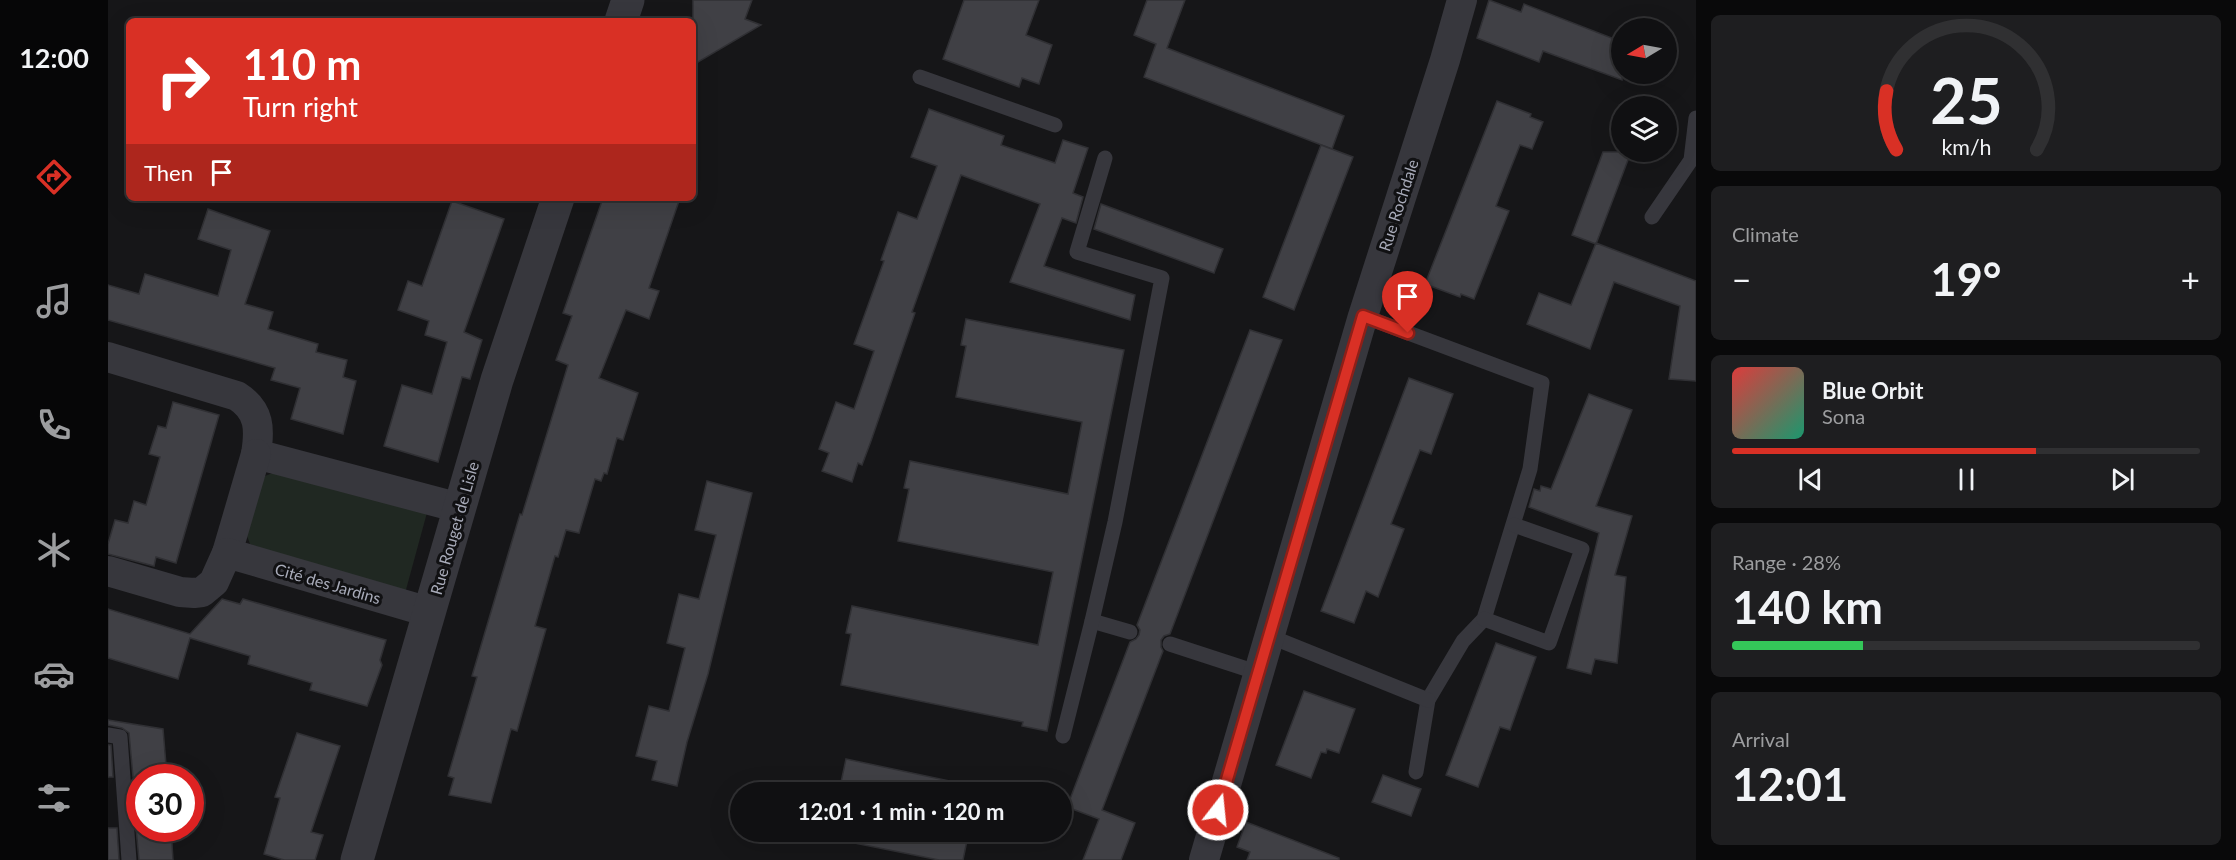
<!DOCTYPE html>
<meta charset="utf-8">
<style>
:root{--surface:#101012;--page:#1e1e20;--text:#f1f3f6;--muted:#9c9d9f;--line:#303032;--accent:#d93025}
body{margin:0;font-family:Lato,sans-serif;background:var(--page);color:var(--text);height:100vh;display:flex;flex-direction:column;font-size:22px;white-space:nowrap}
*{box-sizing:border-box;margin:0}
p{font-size:20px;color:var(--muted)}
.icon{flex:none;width:33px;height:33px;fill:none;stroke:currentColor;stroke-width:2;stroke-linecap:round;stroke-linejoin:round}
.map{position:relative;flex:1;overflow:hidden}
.sheet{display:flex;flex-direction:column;gap:15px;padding:15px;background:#09090a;width:540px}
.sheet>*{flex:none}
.banner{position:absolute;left:18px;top:18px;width:570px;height:183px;border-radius:9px;box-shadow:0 6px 24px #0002,0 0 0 2px var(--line);background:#d93025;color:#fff;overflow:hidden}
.needle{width:39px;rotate:260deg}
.controls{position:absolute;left:1503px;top:18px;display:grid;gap:12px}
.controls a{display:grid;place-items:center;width:66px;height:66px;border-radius:50%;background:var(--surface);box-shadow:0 6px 24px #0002,0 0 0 2px var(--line);font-size:30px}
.speed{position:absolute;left:18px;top:764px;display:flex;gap:12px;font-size:30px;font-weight:700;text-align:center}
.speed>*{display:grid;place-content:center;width:78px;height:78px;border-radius:50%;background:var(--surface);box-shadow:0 6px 24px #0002,0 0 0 2px var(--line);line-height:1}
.speed .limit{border:9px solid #d22;background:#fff;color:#111}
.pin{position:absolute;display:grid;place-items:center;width:51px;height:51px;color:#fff;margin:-62px -26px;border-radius:50% 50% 50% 0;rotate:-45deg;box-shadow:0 0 6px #0007}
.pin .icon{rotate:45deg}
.me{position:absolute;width:66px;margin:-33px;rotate:16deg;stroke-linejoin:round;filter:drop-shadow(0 0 4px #0008)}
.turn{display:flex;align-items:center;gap:21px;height:126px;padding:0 18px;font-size:27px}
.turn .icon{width:78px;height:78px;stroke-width:2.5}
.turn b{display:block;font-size:42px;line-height:51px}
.then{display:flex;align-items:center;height:57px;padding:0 18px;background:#0003;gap:12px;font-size:22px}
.big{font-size:45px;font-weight:700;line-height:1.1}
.sheet .tile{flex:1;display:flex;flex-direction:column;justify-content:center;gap:9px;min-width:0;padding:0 21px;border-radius:9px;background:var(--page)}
.sheet .dial{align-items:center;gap:0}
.dial svg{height:156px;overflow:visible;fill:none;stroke:var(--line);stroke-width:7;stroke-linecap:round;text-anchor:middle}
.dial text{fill:var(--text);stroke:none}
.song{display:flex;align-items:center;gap:18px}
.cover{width:72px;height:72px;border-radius:9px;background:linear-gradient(135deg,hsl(0 70% 55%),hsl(160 70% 35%))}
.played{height:6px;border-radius:3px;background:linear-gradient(90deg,var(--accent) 65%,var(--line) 65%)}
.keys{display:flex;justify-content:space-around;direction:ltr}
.heat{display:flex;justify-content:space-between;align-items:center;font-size:33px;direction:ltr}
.charge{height:9px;border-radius:4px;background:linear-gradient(90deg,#34c759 28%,var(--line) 0)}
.trip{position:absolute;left:622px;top:782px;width:342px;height:60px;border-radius:30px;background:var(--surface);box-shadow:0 6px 24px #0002,0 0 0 2px var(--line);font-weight:700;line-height:60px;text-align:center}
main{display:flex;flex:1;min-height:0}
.dock{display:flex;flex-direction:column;width:108px;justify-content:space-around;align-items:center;background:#060607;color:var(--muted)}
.dock .icon{width:42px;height:42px}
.dock .current{color:var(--accent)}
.dock b{font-size:27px;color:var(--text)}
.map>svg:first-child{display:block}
</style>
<main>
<nav class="dock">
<b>12:00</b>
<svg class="icon current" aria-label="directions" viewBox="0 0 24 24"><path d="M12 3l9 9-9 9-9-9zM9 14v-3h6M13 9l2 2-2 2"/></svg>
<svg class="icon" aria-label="music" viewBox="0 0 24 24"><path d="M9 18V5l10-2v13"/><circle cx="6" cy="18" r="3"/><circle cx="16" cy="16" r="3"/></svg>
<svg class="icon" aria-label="phone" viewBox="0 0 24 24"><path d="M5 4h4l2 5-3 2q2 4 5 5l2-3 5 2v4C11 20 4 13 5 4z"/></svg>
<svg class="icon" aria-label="climate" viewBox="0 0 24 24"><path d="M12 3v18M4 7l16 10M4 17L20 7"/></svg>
<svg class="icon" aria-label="car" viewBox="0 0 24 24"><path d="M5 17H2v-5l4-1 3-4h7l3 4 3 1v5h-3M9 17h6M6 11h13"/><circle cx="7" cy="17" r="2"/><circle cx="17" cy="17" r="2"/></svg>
<svg class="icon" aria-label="filters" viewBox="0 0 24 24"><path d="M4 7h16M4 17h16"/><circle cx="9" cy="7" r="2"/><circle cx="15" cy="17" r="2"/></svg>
</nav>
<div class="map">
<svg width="1588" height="860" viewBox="0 0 1588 860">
<rect width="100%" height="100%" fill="#161618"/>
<polygon fill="#202822" points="175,469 320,509 296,597 142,544 136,528 157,476"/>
<g fill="#404045" stroke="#303034" stroke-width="1.5">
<polygon points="585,0 644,0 637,19 653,25 585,65"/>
<polygon points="856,0 931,0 918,35 944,45 931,84 914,78 911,87 835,59"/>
<polygon points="1039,0 1077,0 1059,48 1236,116 1224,149 1036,77 1048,44 1026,35"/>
<polygon points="1381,0 1413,12 1416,4 1514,42 1514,80 1435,51 1431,62 1369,38"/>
<polygon points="1389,101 1423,114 1422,117 1435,122 1424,149 1412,145 1400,175 1388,206 1401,211 1366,299 1353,294 1352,297 1317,284"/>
<polygon points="821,109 896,136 893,145 947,163 955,140 980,148 965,193 975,197 968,223 954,218 936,266 1027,295 1022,320 902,282 932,204 853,175 804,312 807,313 763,441 754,465 750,463 744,482 714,471 721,453 711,449 728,402 746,409 766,351 746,344 776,261 773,260 790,212 809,219 829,166 803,157"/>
<polygon points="1213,145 1245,157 1186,310 1155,297"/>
<polygon points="1495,152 1523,152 1488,244 1464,235"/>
<polygon points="495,198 572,198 541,288 551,291 541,319 518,310 491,378 530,393 515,440 509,438 499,474 496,473 493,481 487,479 471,533 458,530 450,557 447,556 427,626 438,629 409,731 403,729 383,803 341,795 346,778 340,776 369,677 364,676 412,514 414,515 460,365 448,360 464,316 455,313"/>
<polygon points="344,201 396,219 356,332 374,340 362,379 354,377 330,462 276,446 294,385 324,394 339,342 317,335 321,321 290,310 300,281 314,286"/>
<polygon points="993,204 1115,249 1106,273 986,229"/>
<polygon points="100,209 162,231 137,304 165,312 160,329 210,344 208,352 239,360 235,377 248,381 235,434 183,419 192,388 163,380 167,368 0,320 0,285 31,294 37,274 110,296 123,250 90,239"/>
<polygon points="1488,243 1588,281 1588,381 1561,379 1572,306 1506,282 1482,349 1419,324 1431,293 1463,305"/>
<polygon points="858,319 1016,350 939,731 914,726 915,722 733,685 743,634 738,633 744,606 930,645 945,572 790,541 801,489 796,488 802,461 960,494 974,422 848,397 858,346 853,345"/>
<polygon points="1142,330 1174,340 1062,634 1056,636 1053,640 1053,647 1055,651 994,810 1027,823 1013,860 975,860 991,819 959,807 1022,642 1028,639 1031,635 1032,630 1029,625"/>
<polygon points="1301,378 1345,394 1323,454 1312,450 1283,524 1296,529 1270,597 1258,591 1246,623 1213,611"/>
<polygon points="1481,394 1524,410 1488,506 1524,516 1507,575 1518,577 1509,663 1487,659 1483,674 1459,668 1491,533 1421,507 1426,489 1432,491 1433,486 1443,489"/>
<polygon points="65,402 111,415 68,563 48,557 46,566 0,554 0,544 7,520 20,523 26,501 38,505 52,457 41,454 50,426 58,428"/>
<polygon points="599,481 644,493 600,674 579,742 569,786 544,780 549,761 528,756 541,706 561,711 577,648 559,643 571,594 591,599 602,558 608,535 587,530"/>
<polygon points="114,599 132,604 135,599 278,640 272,660 274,665 259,706 202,690 204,683 140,664 142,656 82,638 70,679 0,658 0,609 82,634"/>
<polygon points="1388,643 1428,657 1402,730 1392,727 1370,787 1338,775"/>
<polygon points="1196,691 1247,709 1231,753 1219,749 1218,753 1213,752 1203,778 1168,765"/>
<polygon points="0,720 55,729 59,777 25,777 21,733 14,728 0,725"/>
<polygon points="189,733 232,746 203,832 215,835 207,860 176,860 156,854 172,798 167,797"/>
<polygon points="0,745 3,745 5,777 0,777"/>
<polygon points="738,759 870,787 869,792 736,792 737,788 732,787"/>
<polygon points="1275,775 1313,789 1303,816 1264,802"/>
<polygon points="1138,822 1231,858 1231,860 1139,860 1142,852 1129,847"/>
<polygon points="0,828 9,828 11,860 0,860"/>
<polygon points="28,828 63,828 65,860 31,860"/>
<polygon points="728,831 861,831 855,860 831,860 726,839"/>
</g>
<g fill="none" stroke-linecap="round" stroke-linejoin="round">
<g stroke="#37373d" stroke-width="15">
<polyline points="812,77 947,125"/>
<polyline points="1544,217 1583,160 1588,118"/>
<polyline points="1255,316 1434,383 1422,469 1376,619 1355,641 1320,700 1308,772"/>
<polyline points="1376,619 1441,643 1474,549 1406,525"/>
<polyline points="984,621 1022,632"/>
<polyline points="1161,636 1320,700"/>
<polyline points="1062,644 1151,673"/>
<polyline points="0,735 12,737 21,860"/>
<polyline points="955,736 984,621 1007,522 1054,278 969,252 997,158"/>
</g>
<g stroke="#37373d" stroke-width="30">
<path d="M0,357L129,396C152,411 152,429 148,454L352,508"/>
<polyline points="119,553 148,454"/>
<polyline points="0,571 72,592 86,593 94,592 106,582 119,553 321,612"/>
<polyline points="1096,860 1255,316 1337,60 1354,0"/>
</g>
<g stroke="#37373d" stroke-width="33">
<polyline points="513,21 520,0"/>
<polyline points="249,860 389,380 450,198"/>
</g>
</g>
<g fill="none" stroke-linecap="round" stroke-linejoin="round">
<g stroke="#8d1f18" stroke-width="15">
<polyline id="route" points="1110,810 1255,316 1300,333"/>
</g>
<use href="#route" stroke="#d93025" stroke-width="10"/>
</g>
<g text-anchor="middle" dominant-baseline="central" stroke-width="6" stroke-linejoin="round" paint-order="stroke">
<g font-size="16" fill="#a8abb9" stroke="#111113">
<text transform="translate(1290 205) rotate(-72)">Rue Rochdale</text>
<text transform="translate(346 528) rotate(-74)">Rue Rouget de Lisle</text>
<text transform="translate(220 583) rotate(16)">Cité des Jardins</text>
</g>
</g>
</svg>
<div class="controls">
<a><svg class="needle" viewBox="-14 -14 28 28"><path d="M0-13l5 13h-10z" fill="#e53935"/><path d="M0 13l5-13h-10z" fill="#9c9d9f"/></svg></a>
<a><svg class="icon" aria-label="layers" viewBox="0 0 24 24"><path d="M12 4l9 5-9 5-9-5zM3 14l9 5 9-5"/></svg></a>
</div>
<div class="speed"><div class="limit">30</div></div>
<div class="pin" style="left:1300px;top:333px;background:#d93025"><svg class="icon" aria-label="arrive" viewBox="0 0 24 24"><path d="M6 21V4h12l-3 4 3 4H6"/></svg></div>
<svg class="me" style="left:1110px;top:810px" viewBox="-20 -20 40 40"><circle r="17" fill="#d93025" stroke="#fff" stroke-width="3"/><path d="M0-11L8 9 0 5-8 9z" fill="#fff"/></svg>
<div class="trip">12:01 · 1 min · 120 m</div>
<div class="banner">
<div class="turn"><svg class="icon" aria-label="right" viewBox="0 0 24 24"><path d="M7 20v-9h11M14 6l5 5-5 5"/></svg><div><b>110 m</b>Turn right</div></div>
<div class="then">Then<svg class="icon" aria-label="arrive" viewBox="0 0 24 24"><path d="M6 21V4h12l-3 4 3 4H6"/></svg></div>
</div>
</div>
<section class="sheet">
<div class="tile dial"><svg viewBox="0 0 100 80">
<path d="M14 69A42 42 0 1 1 86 69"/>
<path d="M14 69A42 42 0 0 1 9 39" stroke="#d93025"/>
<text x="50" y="56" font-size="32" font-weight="700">25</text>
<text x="50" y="72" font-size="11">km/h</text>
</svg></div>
<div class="tile"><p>Climate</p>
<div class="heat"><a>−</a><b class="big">19°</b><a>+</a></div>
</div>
<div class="tile">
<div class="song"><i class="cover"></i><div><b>Blue Orbit</b><p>Sona</p></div></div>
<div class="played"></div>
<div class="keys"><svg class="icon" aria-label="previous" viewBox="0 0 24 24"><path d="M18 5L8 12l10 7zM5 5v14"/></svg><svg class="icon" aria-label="pause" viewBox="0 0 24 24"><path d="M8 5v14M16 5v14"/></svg><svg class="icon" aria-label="next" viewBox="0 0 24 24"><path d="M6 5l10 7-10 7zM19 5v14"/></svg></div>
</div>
<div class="tile"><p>Range · 28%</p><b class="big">140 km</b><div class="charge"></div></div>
<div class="tile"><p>Arrival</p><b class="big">12:01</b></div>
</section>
</main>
